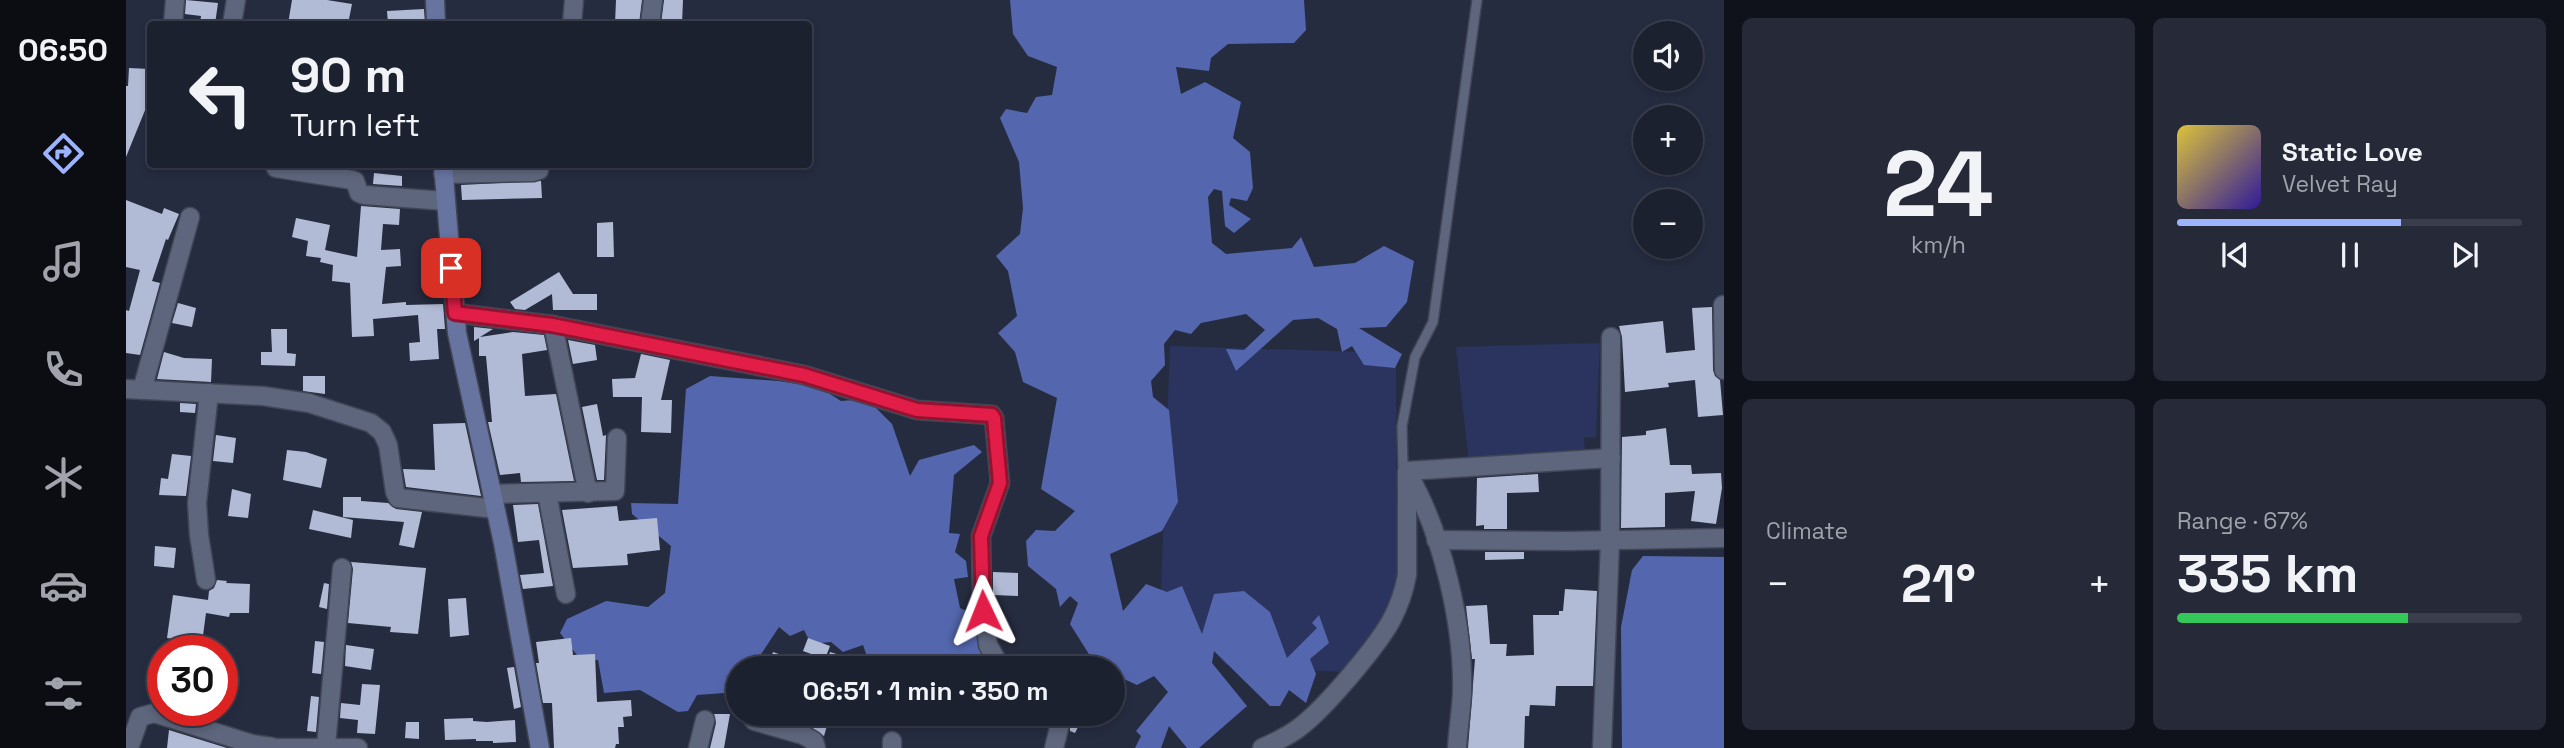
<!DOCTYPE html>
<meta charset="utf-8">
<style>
:root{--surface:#1c2130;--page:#252938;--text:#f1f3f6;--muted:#a0a3ab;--line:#3a3e4c;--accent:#9eb3fd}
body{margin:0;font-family:"Space Grotesk",sans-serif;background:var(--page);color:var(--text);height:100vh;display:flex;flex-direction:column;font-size:26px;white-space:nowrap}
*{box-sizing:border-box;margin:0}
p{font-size:23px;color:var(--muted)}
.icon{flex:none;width:38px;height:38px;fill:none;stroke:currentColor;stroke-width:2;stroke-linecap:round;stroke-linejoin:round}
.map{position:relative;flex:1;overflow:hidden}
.side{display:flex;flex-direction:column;gap:18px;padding:18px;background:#0f121a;width:840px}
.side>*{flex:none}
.hud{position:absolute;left:21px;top:21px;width:665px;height:147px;border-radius:7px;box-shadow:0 4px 10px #0003,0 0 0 2px var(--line);background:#1c2130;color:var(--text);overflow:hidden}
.controls{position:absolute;left:1507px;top:21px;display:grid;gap:14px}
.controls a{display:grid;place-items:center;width:70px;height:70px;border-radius:50%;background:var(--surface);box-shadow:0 4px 10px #0003,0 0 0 2px var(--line);font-size:35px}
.speed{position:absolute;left:21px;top:635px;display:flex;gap:14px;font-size:35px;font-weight:700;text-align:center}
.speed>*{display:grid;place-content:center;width:91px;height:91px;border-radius:50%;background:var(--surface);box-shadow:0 4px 10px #0003,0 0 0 2px var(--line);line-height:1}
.speed .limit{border:10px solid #d22;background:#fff;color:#111}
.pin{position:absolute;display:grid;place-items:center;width:60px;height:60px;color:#fff;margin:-30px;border-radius:14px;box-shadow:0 4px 10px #0006}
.me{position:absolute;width:77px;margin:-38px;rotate:358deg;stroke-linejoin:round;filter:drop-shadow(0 0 5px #0008)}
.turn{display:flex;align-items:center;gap:24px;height:147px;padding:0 28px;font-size:32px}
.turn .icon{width:91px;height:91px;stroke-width:2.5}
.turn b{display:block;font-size:49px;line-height:60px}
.big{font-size:52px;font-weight:600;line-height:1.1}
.side .tile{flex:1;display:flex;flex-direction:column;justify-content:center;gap:10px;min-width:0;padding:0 24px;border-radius:10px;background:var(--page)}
.side .dial{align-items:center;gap:0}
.dial b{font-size:91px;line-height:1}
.song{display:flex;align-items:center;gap:21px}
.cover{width:84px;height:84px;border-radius:10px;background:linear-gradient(135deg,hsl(50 70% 55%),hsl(250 70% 35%))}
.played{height:7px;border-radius:4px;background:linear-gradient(90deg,var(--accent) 65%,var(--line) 65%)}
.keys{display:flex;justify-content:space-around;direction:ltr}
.heat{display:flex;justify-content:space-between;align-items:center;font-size:38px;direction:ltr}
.charge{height:10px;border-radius:5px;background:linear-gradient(90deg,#34c759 67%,var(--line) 0)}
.side .tiles{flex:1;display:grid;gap:18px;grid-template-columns:repeat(2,1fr)}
.trip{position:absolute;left:600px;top:656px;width:399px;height:70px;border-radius:35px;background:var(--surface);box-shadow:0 4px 10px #0003,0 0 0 2px var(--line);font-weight:600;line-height:70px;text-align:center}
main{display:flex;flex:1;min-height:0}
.tab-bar{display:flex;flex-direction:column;width:126px;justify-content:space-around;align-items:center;background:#0b0d13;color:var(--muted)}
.tab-bar .icon{width:49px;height:49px}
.tab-bar .active{color:var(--accent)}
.tab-bar b{font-size:32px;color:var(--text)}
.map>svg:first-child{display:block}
</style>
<main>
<nav class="tab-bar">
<b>06:50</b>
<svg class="icon active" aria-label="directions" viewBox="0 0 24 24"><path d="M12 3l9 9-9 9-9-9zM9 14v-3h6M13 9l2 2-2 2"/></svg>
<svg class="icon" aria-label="music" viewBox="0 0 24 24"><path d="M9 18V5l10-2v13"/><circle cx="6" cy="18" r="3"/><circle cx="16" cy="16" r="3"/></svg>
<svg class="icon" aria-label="phone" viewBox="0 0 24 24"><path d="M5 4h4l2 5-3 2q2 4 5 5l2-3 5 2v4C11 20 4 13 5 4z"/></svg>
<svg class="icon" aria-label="climate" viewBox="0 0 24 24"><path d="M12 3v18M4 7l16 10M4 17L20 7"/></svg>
<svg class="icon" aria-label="car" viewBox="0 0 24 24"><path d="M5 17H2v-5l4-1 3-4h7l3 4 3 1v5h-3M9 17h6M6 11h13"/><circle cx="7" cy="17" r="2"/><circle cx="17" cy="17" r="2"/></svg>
<svg class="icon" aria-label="filters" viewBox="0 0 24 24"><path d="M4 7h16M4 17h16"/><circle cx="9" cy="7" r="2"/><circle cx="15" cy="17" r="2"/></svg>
</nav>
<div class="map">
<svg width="1598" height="748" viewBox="0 0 1598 748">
<rect width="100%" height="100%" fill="#262c40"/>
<g fill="#2a345e">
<polygon points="1474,343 1470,437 1458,438 1459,452 1343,463 1330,347"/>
<polygon points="1044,346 1270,353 1271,605 1216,672 1100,665 1035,590"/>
</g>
<g fill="#5466ad">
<polygon points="884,0 1178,0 1180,30 1168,43 1102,44 1085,58 1083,71 1050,67 1055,94 1079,82 1115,102 1107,138 1124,152 1127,188 1121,201 1105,198 1103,205 1125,219 1108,233 1099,226 1096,191 1088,189 1082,197 1086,243 1100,254 1166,248 1175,237 1188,267 1229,263 1258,246 1288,261 1281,302 1260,327 1233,328 1276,354 1269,368 1238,365 1226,346 1216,352 1211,329 1192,318 1167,320 1110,371 1100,349 1118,350 1139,330 1120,314 1075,323 1065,334 1049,330 1038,344 1039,365 1025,381 1027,397 1043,410 1052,502 1036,531 984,554 997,611 1020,584 1041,592 1056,586 1076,634 1088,594 1118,591 1144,612 1161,658 1191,628 1186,623 1193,615 1203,643 1184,659 1190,674 1180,703 1163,690 1154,706 1144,706 1088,651 1086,663 1121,706 1073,748 1061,748 1043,726 1035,748 1009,748 1015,736 1010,731 1042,692 1028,676 1011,685 987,674 987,668 971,667 944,624 952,603 944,596 934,607 930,589 902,566 900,541 910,530 929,531 949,511 915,489 931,398 897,382 889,352 872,333 891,316 882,271 870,256 894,234 897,208 893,162 874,118 880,109 901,113 910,97 926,95 931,67 902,56 887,34"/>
<polygon points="584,376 652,381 693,387 715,401 741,399 766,424 784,476 793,460 848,445 856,452 828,475 823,533 834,534 829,552 840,561 842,577 828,579 834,608 847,614 851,594 868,641 849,663 838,668 745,668 737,645 717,652 705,642 685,644 678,630 664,636 653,627 626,668 612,668 612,692 571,695 562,711 552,712 514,690 478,693 472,660 454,659 434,633 441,619 480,601 522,607 539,593 545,546 506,514 505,503 552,504 560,389"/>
<polygon points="1517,556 1598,557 1598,748 1496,748 1495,627 1506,570"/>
</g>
<g fill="#b2bbd5">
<polygon points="60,0 92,3 89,24 74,24 75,16 59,14"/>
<polygon points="166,0 201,0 226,4 222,24 162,24"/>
<polygon points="490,0 516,0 513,24 489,24"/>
<polygon points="538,0 557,0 556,24 535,24"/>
<polygon points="298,9 299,24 262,24 261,11"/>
<polygon points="3,68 24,69 24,98 0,157 0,86 2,86"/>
<polygon points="248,173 276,176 276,186 247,184"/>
<polygon points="415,181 416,198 336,200 335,185"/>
<polygon points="0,200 36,214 38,208 53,214 42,240 40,239 26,281 34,283 14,355 0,353 0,310 3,311 14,270 0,267"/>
<polygon points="235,206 274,209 273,225 257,224 255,250 274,249 275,266 260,267 256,304 280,302 280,305 317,304 319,329 311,329 313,359 284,361 283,343 294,342 292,315 247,319 248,336 226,337 224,283 206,281 207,265 194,262 195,258 180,256 182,241 166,237 170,218 204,225 199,250 231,257"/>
<polygon points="487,222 488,257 471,257 471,223"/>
<polygon points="433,272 447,294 471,294 471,310 427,310 426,294 399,310 389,309 384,302"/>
<polygon points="52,303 70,308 66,327 46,323"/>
<polygon points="1586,307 1587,370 1589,376 1594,380 1597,415 1572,417 1569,380 1542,383 1543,387 1499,392 1496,337 1493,326 1537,321 1540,353 1569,350 1566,308"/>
<polygon points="348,327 367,329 354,337 387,332 418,335 421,350 396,354 399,396 430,394 448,481 395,482 394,473 374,475 362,422 366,422 360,356 353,356 353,338 348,341"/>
<polygon points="145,329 161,329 161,353 170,354 169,366 135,365 135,352 146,352"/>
<polygon points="442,340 469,345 471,360 447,364"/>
<polygon points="38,352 58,358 86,359 85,382 31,379"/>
<polygon points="515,354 544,360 535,400 546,400 545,433 515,432 516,397 487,397 486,379 509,378"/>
<polygon points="177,376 199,376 199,394 177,391"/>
<polygon points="54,403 70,404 69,413 54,412"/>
<polygon points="471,404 477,436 480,435 478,480 471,480 456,407"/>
<polygon points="339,423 355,496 280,487 277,469 309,470 307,424"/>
<polygon points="1540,428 1544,465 1565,465 1566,474 1595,473 1596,488 1590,524 1565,521 1569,491 1539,493 1539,527 1495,528 1496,437 1520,435 1520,431"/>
<polygon points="90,435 110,438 107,463 87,461"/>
<polygon points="161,450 180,452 201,459 195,488 157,480"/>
<polygon points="46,454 65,456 60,496 33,495 35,478 42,479"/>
<polygon points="1412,474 1413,492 1381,493 1381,529 1358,529 1358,525 1350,526 1351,478"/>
<polygon points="106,489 125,494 122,518 102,516"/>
<polygon points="217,497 235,497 235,501 262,503 270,509 296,512 288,548 273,545 278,522 217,517"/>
<polygon points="412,504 427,586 397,589 394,575 418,573 413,540 392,542 387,505"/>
<polygon points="491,506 493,521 531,518 534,550 501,554 502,565 447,568 436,510"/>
<polygon points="187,510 227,520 225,538 183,529"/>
<polygon points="29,546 50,548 48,568 28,566"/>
<polygon points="1359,552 1398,552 1398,559 1359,560"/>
<polygon points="225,562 300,568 292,634 264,632 265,627 222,623 227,569"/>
<polygon points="867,572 892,573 892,596 867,595"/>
<polygon points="91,580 101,581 100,583 124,584 123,613 104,613 103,617 80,613 76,643 41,638 47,595 82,600 83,591 88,588"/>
<polygon points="198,583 203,584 201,609 193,607"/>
<polygon points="1439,589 1471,591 1467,686 1430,686 1429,706 1404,705 1403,716 1399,716 1398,748 1342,748 1349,659 1346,659 1340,606 1361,605 1364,644 1381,644 1380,656 1408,655 1407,615 1433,615 1433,611 1437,611"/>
<polygon points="340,598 343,635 324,637 322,599"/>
<polygon points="445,638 447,655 469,654 471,702 505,700 506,716 497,717 498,727 492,727 493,744 490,744 489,748 428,748 426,703 417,703 410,663 413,663 410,642"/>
<polygon points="682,638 704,646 699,659 677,651"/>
<polygon points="189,641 198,642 195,674 186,673"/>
<polygon points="220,645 248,649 245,670 219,666"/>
<polygon points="647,652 690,667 689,668 655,668 643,664"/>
<polygon points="704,652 748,666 747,668 699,668"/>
<polygon points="388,667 395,707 388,709 381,668"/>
<polygon points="236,684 254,685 249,734 231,733 232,720 214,718 215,703 234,705"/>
<polygon points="185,696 193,697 190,732 181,731"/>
<polygon points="68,710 90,710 88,720 67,714"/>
<polygon points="588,714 604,714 598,748 584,748 590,723"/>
<polygon points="686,714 703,719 698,736 682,725"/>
<polygon points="944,716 955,721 949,733 944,731"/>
<polygon points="347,718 347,721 361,722 389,720 390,742 367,743 367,741 350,741 350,739 319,740 318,719"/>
<polygon points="280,722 293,722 293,739 279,738"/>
<polygon points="43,730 101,748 41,748"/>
</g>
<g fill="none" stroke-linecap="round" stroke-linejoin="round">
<g stroke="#414656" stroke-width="12">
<polyline id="service" points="1277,466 1276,426 1289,357 1307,322 1351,0"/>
</g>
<g stroke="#414656" stroke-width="21">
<g id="minor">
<polyline points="47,24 49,0"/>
<polyline points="106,24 110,0"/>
<polyline points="446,24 448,0"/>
<polyline points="524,24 527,0"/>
<polyline points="148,164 150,168 226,180 229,181 233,193 238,195 319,201"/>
<polyline points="317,174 407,172 413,170 414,164"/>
<polyline points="1597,305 1598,370"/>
<polyline points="329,313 426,325 678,375 791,410 866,415 868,418 874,483 855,536 856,596 862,645 875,668"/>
<polyline points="427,325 462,493"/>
<polyline points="0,389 137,396 183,403 245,423 256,432 262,445 269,492 272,498 369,509"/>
<polyline points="16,390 64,217"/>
<path d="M1282,474C1316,532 1338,625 1336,694C1335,712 1332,730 1331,748"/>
<polyline points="421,493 440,594"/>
<polyline points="366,494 489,491 491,438"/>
<polyline points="1310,540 1443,541 1598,538"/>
<polyline points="80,580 73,535 71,503 83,393"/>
<polyline points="921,714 931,718 933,728 928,748"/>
<polyline points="628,721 677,735 688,741 690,748"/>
<polyline points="200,746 216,568"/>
<polyline points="3,748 14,717 28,713 126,744 146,747"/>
<polyline points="146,748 232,748"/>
<polyline points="572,748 579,720"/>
<polyline points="766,748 766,741"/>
<path d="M1136,748C1149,742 1163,736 1174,727C1199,708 1249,649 1265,621C1273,606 1278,592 1281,575V471L1485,458"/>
<polyline points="1476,748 1484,541 1485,337"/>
</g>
</g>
<g stroke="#414656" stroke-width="21">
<g id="secondary">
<polyline points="309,0 310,24"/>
<polyline points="317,164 331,333 377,543 414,748"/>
</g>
</g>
<use href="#service" stroke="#5e667d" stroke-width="9"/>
<use href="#minor" stroke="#5e667d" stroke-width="18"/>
<use href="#secondary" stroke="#6774a0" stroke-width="18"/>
</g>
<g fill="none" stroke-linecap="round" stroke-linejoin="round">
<g stroke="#92132f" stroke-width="18">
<polyline id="route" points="325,268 329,313 426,325 678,375 791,410 866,415 868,418 874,483 855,536 857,611"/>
</g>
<use href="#route" stroke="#e11d48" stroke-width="12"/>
</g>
</svg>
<div class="controls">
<a><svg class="icon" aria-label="sound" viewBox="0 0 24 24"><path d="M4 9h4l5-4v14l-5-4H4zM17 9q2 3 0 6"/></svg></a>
<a>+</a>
<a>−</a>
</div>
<div class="speed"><div class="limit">30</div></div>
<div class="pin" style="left:325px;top:268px;background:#d93025"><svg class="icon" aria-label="arrive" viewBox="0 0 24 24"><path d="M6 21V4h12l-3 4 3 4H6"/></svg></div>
<svg class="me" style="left:857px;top:611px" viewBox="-20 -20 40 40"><path d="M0-17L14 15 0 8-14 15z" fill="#e11d48" stroke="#fff" stroke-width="4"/></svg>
<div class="trip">06:51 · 1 min · 350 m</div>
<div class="hud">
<div class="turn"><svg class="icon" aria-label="left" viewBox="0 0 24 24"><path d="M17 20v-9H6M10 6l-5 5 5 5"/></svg><div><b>90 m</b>Turn left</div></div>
</div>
</div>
<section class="side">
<div class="tiles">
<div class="tile dial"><b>24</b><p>km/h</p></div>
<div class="tile">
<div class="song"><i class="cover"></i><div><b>Static Love</b><p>Velvet Ray</p></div></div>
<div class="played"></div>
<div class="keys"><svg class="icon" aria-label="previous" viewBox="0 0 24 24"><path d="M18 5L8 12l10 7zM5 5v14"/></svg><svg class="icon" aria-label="pause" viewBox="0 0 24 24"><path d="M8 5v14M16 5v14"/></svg><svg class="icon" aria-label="next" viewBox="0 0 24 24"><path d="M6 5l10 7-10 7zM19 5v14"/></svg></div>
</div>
<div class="tile"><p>Climate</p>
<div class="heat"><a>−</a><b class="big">21°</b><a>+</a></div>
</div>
<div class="tile"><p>Range · 67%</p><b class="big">335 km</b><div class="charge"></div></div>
</div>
</section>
</main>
